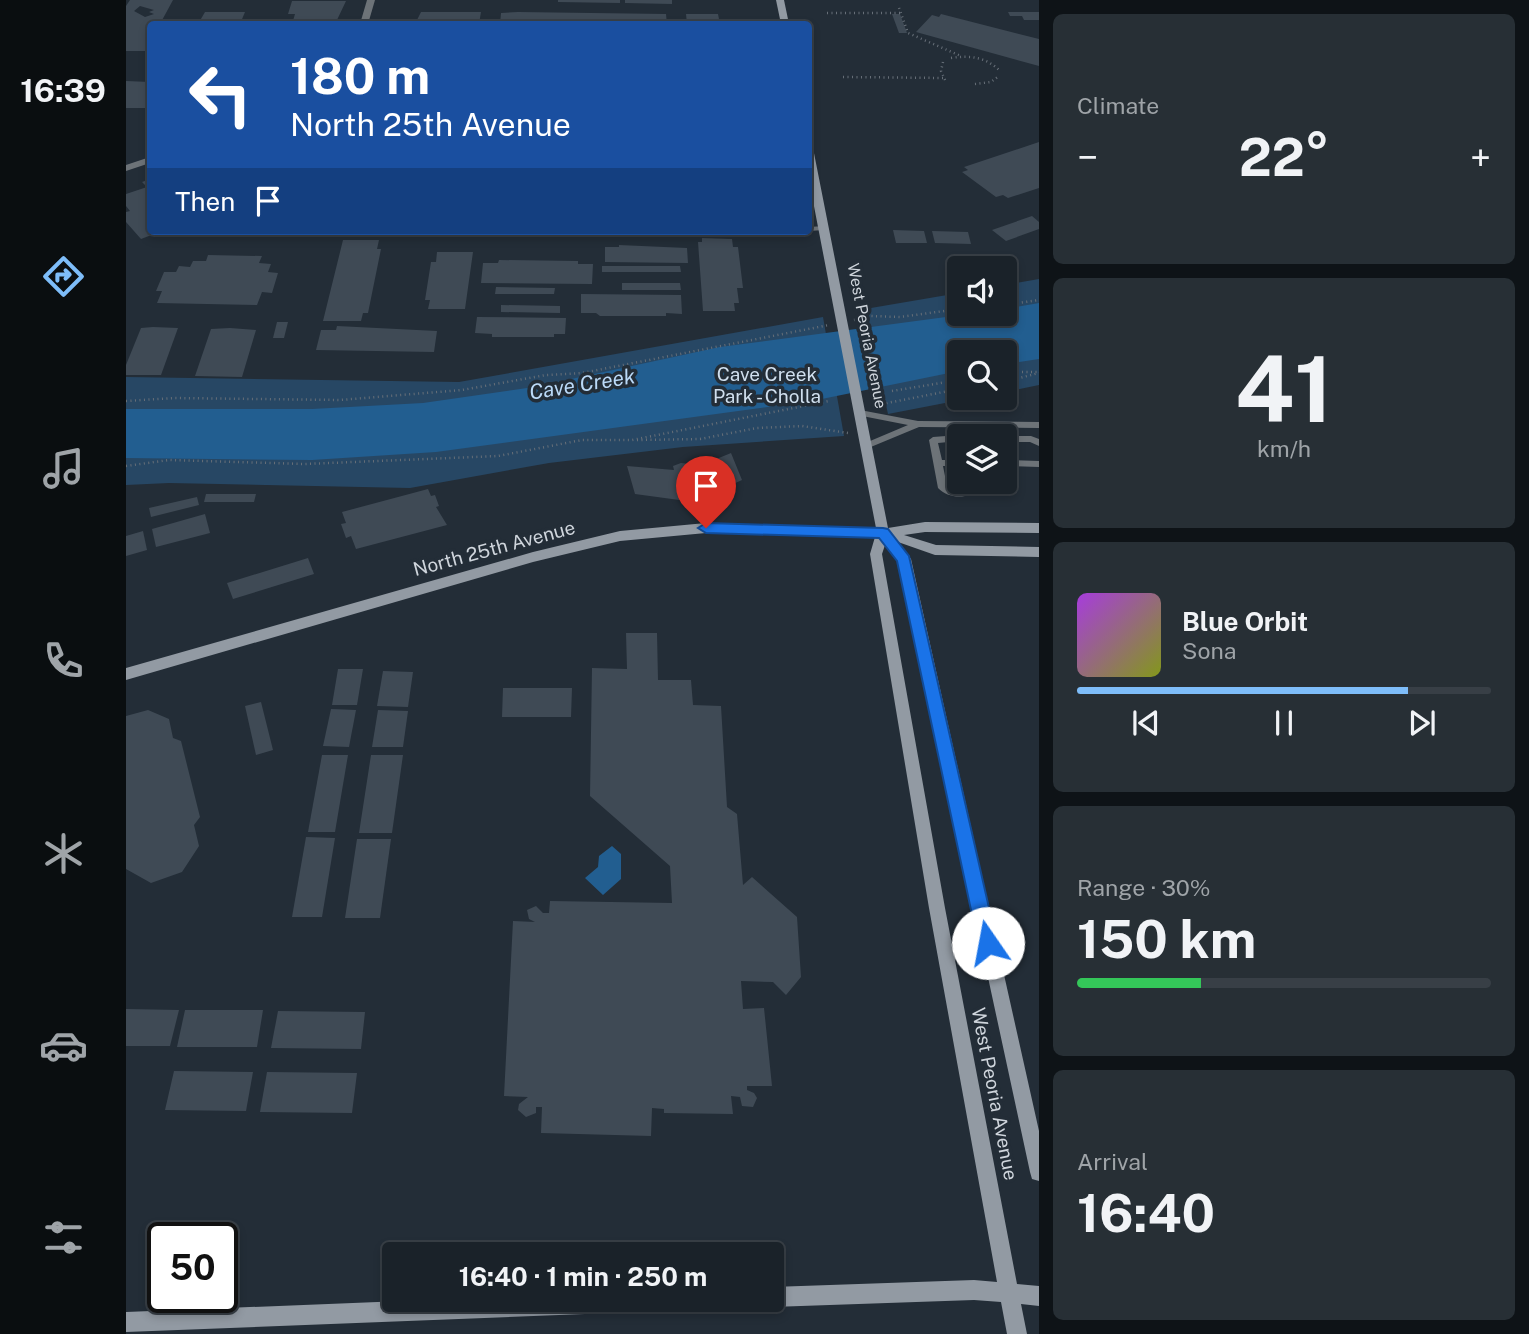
<!DOCTYPE html>
<meta charset="utf-8">
<style>
:root{--surface:#1a2229;--page:#272f35;--text:#f1f3f6;--muted:#9fa4a8;--line:#383f46;--accent:#7ebdf9}
body{margin:0;font-family:"Public Sans",sans-serif;background:var(--page);color:var(--text);height:100vh;display:flex;flex-direction:column;font-size:26px;white-space:nowrap}
*{box-sizing:border-box;margin:0}
p{font-size:23px;color:var(--muted)}
.icon{flex:none;width:38px;height:38px;fill:none;stroke:currentColor;stroke-width:2;stroke-linecap:round;stroke-linejoin:round}
.map{position:relative;flex:1;overflow:hidden}
.details{display:flex;flex-direction:column;gap:14px;padding:14px;background:#0e1317;width:490px}
.details>*{flex:none}
.top-card{position:absolute;left:21px;top:21px;width:665px;height:214px;border-radius:7px;box-shadow:0 4px 10px #0003,0 0 0 2px var(--line);background:#1a4fa0;color:#fff;overflow:hidden}
.controls{position:absolute;left:821px;top:256px;display:grid;gap:14px}
.controls a{display:grid;place-items:center;width:70px;height:70px;border-radius:7px;background:var(--surface);box-shadow:0 4px 10px #0003,0 0 0 2px var(--line);font-size:35px}
.speed{position:absolute;left:21px;top:1222px;display:flex;gap:14px;font-size:35px;font-weight:700;text-align:center}
.speed>*{display:grid;place-content:center;width:91px;height:91px;border-radius:50%;background:var(--surface);box-shadow:0 4px 10px #0003,0 0 0 2px var(--line);line-height:1}
.speed .limit{border:4px solid #111;border-radius:10px;background:#fff;color:#111}
.pin{position:absolute;display:grid;place-items:center;width:60px;height:60px;color:#fff;margin:-72px -30px;border-radius:50% 50% 50% 0;rotate:-45deg;box-shadow:0 0 7px #0007}
.pin .icon{rotate:45deg}
.me{position:absolute;width:77px;margin:-38px;rotate:348deg;stroke-linejoin:round;filter:drop-shadow(0 0 5px #0008)}
.turn{display:flex;align-items:center;gap:24px;height:147px;padding:0 28px;font-size:32px}
.turn .icon{width:91px;height:91px;stroke-width:2.5}
.turn b{display:block;font-size:49px;line-height:60px}
.then{display:flex;align-items:center;height:66px;padding:0 28px;background:#0003;gap:14px;font-size:26px}
.big{font-size:52px;font-weight:700;line-height:1.1}
.details .card{flex:1;display:flex;flex-direction:column;justify-content:center;gap:10px;min-width:0;padding:0 24px;border-radius:10px;background:var(--page)}
.details .dial{align-items:center;gap:0}
.dial b{font-size:91px;line-height:1}
.song{display:flex;align-items:center;gap:21px}
.cover{width:84px;height:84px;border-radius:10px;background:linear-gradient(135deg,hsl(280 70% 55%),hsl(70 70% 35%))}
.played{height:7px;border-radius:4px;background:linear-gradient(90deg,var(--accent) 80%,var(--line) 80%)}
.keys{display:flex;justify-content:space-around;direction:ltr}
.heat{display:flex;justify-content:space-between;align-items:center;font-size:38px;direction:ltr}
.charge{height:10px;border-radius:5px;background:linear-gradient(90deg,#34c759 30%,var(--line) 0)}
.trip{position:absolute;left:256px;top:1242px;width:402px;height:70px;border-radius:7px;background:var(--surface);box-shadow:0 4px 10px #0003,0 0 0 2px var(--line);font-weight:700;line-height:70px;text-align:center}
main{display:flex;flex:1;min-height:0}
.tabs{display:flex;flex-direction:column;width:126px;justify-content:space-around;align-items:center;background:#0a0e10;color:var(--muted)}
.tabs .icon{width:49px;height:49px}
.tabs .selected{color:var(--accent)}
.tabs b{font-size:32px;color:var(--text)}
.map>svg:first-child{display:block}
</style>
<main>
<nav class="tabs">
<b>16:39</b>
<svg class="icon selected" aria-label="directions" viewBox="0 0 24 24"><path d="M12 3l9 9-9 9-9-9zM9 14v-3h6M13 9l2 2-2 2"/></svg>
<svg class="icon" aria-label="music" viewBox="0 0 24 24"><path d="M9 18V5l10-2v13"/><circle cx="6" cy="18" r="3"/><circle cx="16" cy="16" r="3"/></svg>
<svg class="icon" aria-label="phone" viewBox="0 0 24 24"><path d="M5 4h4l2 5-3 2q2 4 5 5l2-3 5 2v4C11 20 4 13 5 4z"/></svg>
<svg class="icon" aria-label="climate" viewBox="0 0 24 24"><path d="M12 3v18M4 7l16 10M4 17L20 7"/></svg>
<svg class="icon" aria-label="car" viewBox="0 0 24 24"><path d="M5 17H2v-5l4-1 3-4h7l3 4 3 1v5h-3M9 17h6M6 11h13"/><circle cx="7" cy="17" r="2"/><circle cx="17" cy="17" r="2"/></svg>
<svg class="icon" aria-label="filters" viewBox="0 0 24 24"><path d="M4 7h16M4 17h16"/><circle cx="9" cy="7" r="2"/><circle cx="15" cy="17" r="2"/></svg>
</nav>
<div class="map">
<svg width="913" height="1334" viewBox="0 0 913 1334">
<rect width="100%" height="100%" fill="#232d37"/>
<g fill="#274764">
<polygon points="913,279 913,385 879,392 878,352 833,352 833,397 850,397 762,414 739,309 833,293 833,313 878,313 879,285"/>
<polygon points="697,317 718,436 557,447 423,463 284,488 43,483 0,485 0,377 333,382"/>
</g>
<g fill="#225e90">
<polygon points="913,303 913,359 879,364 878,352 833,352 833,371 686,401 310,452 186,460 0,458 0,409 186,409 297,403 408,387 594,347 850,313 878,313 879,309"/>
<polygon points="486,846 495,854 495,879 477,895 459,878 472,867 473,856"/>
</g>
<g fill="#3f4a55" fill-rule="evenodd">
<path d="M4,0H47L34,24H24L22,31H24V51H0V6ZM14,6L28,10L23,12L28,14L19,17L8,11Z"/>
<polygon points="432,0 494,0 494,3 432,2"/>
<polygon points="499,0 546,0 546,4 499,3"/>
<polygon points="166,1 220,1 211,20 216,20 215,24 166,24 169,14 162,14"/>
<polygon points="79,12 119,12 114,24 72,24"/>
<polygon points="295,12 355,12 353,24 289,24"/>
<polygon points="392,12 540,14 541,24 374,24 375,13"/>
<polygon points="882,12 913,12 913,20 898,20 896,16 884,16"/>
<polygon points="560,14 592,14 593,19 596,21 593,24 561,24"/>
<polygon points="766,14 774,14 781,33 773,33"/>
<polygon points="815,14 913,39 913,66 790,32 806,15 813,17"/>
<polygon points="0,81 24,82 24,108 0,108"/>
<polygon points="913,142 913,188 882,198 877,195 870,197 836,172 842,170 838,167"/>
<polygon points="24,179 24,231 51,231 40,235 36,231 15,239 0,222 0,212 4,211 0,206 0,194 21,187 16,182"/>
<polygon points="906,216 913,222 913,229 880,241 866,230"/>
<polygon points="767,230 798,231 801,243 770,243"/>
<polygon points="806,231 842,232 845,244 809,243"/>
<polygon points="576,238 606,239 607,247 612,247 617,288 611,288 613,303 608,303 609,311 577,311 572,242 576,242"/>
<polygon points="217,240 253,240 251,249 255,249 242,313 237,313 235,321 197,321"/>
<polygon points="493,245 561,248 562,263 479,262 479,247 493,247"/>
<polygon points="311,252 347,252 339,309 302,309 304,300 299,300 305,262 310,262"/>
<polygon points="82,255 136,256 133,263 145,264 142,272 152,273 146,293 136,292 131,305 31,303 36,291 30,291 38,272 50,272 53,266 64,267 67,261 80,261"/>
<polygon points="373,260 452,261 452,264 467,264 466,284 355,283 357,263 372,263"/>
<polygon points="476,266 554,266 555,272 476,272"/>
<polygon points="496,283 554,283 555,290 496,290"/>
<polygon points="370,287 429,288 428,294 369,294"/>
<polygon points="455,294 555,295 556,314 540,313 540,316 474,316 470,313 455,313"/>
<polygon points="375,305 434,306 434,313 375,312"/>
<polygon points="351,317 440,318 439,334 428,334 428,337 366,337 366,334 349,333"/>
<polygon points="151,322 162,322 158,338 147,338"/>
<polygon points="211,326 311,331 308,352 190,350 195,330 210,330"/>
<polygon points="27,327 52,328 35,375 0,375 0,365 15,328"/>
<polygon points="104,328 130,330 116,377 69,376 85,329"/>
<polygon points="605,453 616,480 568,502 509,494 501,466 548,470 547,466 555,463 565,464 566,469"/>
<polygon points="302,489 305,496 309,495 313,506 310,507 321,525 230,549 225,536 220,538 215,524 220,523 216,512"/>
<polygon points="80,494 130,494 128,502 78,502"/>
<polygon points="71,497 73,505 25,517 23,508"/>
<polygon points="79,514 84,533 30,547 26,529"/>
<polygon points="17,531 21,550 0,556 0,536"/>
<polygon points="182,558 188,574 107,599 101,583"/>
<polygon points="500,633 531,633 532,680 565,680 567,705 595,706 601,807 611,814 617,885 626,877 671,917 675,977 660,995 647,982 615,981 617,1009 638,1008 646,1086 621,1086 621,1090 628,1093 631,1098 627,1107 616,1106 614,1097 605,1096 607,1114 538,1113 538,1109 526,1108 525,1136 415,1133 416,1107 410,1107 410,1113 400,1117 392,1110 393,1104 402,1097 378,1096 387,921 409,922 403,919 401,910 410,906 417,913 423,913 424,901 546,903 544,866 464,796 466,668 501,669"/>
<polygon points="212,669 237,669 231,705 206,705"/>
<polygon points="257,671 287,672 282,707 251,706"/>
<polygon points="377,688 446,688 445,717 376,717"/>
<polygon points="135,702 147,750 130,755 119,706"/>
<polygon points="205,709 230,710 223,747 197,746"/>
<polygon points="22,710 43,719 47,738 55,741 74,817 68,825 73,846 56,872 25,883 0,869 0,716"/>
<polygon points="252,710 282,711 277,747 246,747"/>
<polygon points="196,755 222,755 209,832 182,832"/>
<polygon points="245,755 277,755 266,833 233,833"/>
<polygon points="180,837 209,838 196,917 166,917"/>
<polygon points="231,839 265,839 254,918 219,918"/>
<polygon points="0,1009 53,1010 44,1046 0,1046"/>
<polygon points="59,1010 137,1010 131,1047 51,1047"/>
<polygon points="152,1011 239,1012 235,1049 145,1048"/>
<polygon points="48,1071 127,1072 120,1111 39,1110"/>
<polygon points="141,1072 231,1073 226,1113 134,1112"/>
</g>
<g fill="none" stroke-linecap="round" stroke-linejoin="round">
<g stroke="#676f78" stroke-width="2.5" stroke-dasharray="1 3.5" stroke-linecap="butt">
<polyline points="773,8 782,33 835,56"/>
<polyline points="701,13 775,13"/>
<path d="M825,58C844,55 860,57 874,71"/>
<polyline points="817,62 815,71 820,82"/>
<polyline points="717,77 818,78"/>
<polyline points="849,84 865,82 873,76"/>
<polyline points="878,305 913,300"/>
<polyline points="728,320 745,316 774,317 833,309"/>
<polyline points="878,372 911,372"/>
<polyline points="878,382 913,373"/>
<polyline points="766,391 833,380"/>
<polyline points="0,401 48,398 214,400 336,390 420,375 456,373 703,325"/>
<polyline points="756,404 833,389"/>
<polyline points="511,440 574,439 631,428 676,426 722,433"/>
<polyline points="0,466 43,460 179,464 372,456 456,440 506,440 703,401"/>
</g>
<g fill="#6d7378" fill-rule="evenodd">
<polygon points="699,226 702,226 702,230 699,230 682,231 681,231 682,231 682,227"/>
<polygon points="734,410 792,421 913,422 913,428 793,427 740,449 737,448 736,446 737,444 782,425 731,415 731,411"/>
<path d="M833,435L836,436H833V441L812,443L816,460H833V466H817L821,486L828,490L839,492L841,494L839,496C829,498 819,495 812,488L803,440L807,437Z"/>
<polygon points="878,436 905,436 913,439 913,446 904,442 878,442"/>
<polygon points="878,460 913,461 913,467 878,466"/>
</g>
<g fill="#6d7378" fill-rule="evenodd">
<polygon points="241,0 249,0 242,24 234,24"/>
<polygon points="24,157 24,163 0,171 0,165"/>
</g>
<g fill="#929aa3" fill-rule="evenodd">
<polygon points="650,0 658,0 663,24 655,24"/>
<polygon points="682,145 687,148 762,528 799,522 913,523 913,533 799,532 778,535 810,545 913,547 913,557 809,555 772,542 785,559 913,1131 913,1181 906,1179 904,1172 772,560 759,545 756,554 819,908 891,1284 913,1286 913,1306 895,1304 901,1334 881,1334 875,1302 848,1300 646,1307 639,1304 637,1300 646,1300 646,1287 848,1280 871,1282 803,908 744,554 749,537 580,533 494,541 407,562 0,680 0,668 407,552 494,531 580,523 750,528 682,175"/>
<polygon points="301,1300 571,1300 568,1307 561,1310 0,1332 0,1312"/>
</g>
</g>
<polygon fill="#1a73e8" stroke="#114b97" stroke-width="2" points="580,523 757,528 762,529 783,556 871,943 868,949 862,952 855,949 852,943 771,561 753,538 580,533 572,528"/>
<g text-anchor="middle" dominant-baseline="central" stroke-width="7" stroke-linejoin="round" paint-order="stroke">
<g font-size="16" fill="#cfd5dc" stroke="#232d37">
<text transform="translate(741 336) rotate(79)">West Peoria Avenue</text>
</g>
<g font-size="19" fill="#d0dfee" stroke="#232d37">
<text x="641" y="374">Cave Creek<tspan x="641" dy="22">Park - Cholla</tspan></text>
</g>
<g font-size="19" fill="#cfd5dc" stroke="#232d37">
<text transform="translate(368 548) rotate(-15)">North 25th Avenue</text>
<text transform="translate(869 1094) rotate(79)">West Peoria Avenue</text>
</g>
<g font-size="21" font-style="italic" fill="#bbdaf8" stroke="#232d37">
<text transform="translate(456 384) rotate(-9)">Cave Creek</text>
</g>
</g>
</svg>
<div class="controls">
<a><svg class="icon" aria-label="sound" viewBox="0 0 24 24"><path d="M4 9h4l5-4v14l-5-4H4zM17 9q2 3 0 6"/></svg></a>
<a><svg class="icon" aria-label="search" viewBox="0 0 24 24"><circle cx="10" cy="10" r="6"/><path d="M15 15l6 6"/></svg></a>
<a><svg class="icon" aria-label="layers" viewBox="0 0 24 24"><path d="M12 4l9 5-9 5-9-5zM3 14l9 5 9-5"/></svg></a>
</div>
<div class="speed"><div class="limit">50</div></div>
<div class="pin" style="left:580px;top:528px;background:#d93025"><svg class="icon" aria-label="arrive" viewBox="0 0 24 24"><path d="M6 21V4h12l-3 4 3 4H6"/></svg></div>
<svg class="me" style="left:862px;top:943px" viewBox="-20 -20 40 40"><circle r="19" fill="#fff"/><path d="M0-13L10 11 0 6-10 11z" fill="#1a73e8"/></svg>
<div class="trip">16:40 · 1 min · 250 m</div>
<div class="top-card">
<div class="turn"><svg class="icon" aria-label="left" viewBox="0 0 24 24"><path d="M17 20v-9H6M10 6l-5 5 5 5"/></svg><div><b>180 m</b>North 25th Avenue</div></div>
<div class="then">Then<svg class="icon" aria-label="arrive" viewBox="0 0 24 24"><path d="M6 21V4h12l-3 4 3 4H6"/></svg></div>
</div>
</div>
<section class="details">
<div class="card"><p>Climate</p>
<div class="heat"><a>−</a><b class="big">22°</b><a>+</a></div>
</div>
<div class="card dial"><b>41</b><p>km/h</p></div>
<div class="card">
<div class="song"><i class="cover"></i><div><b>Blue Orbit</b><p>Sona</p></div></div>
<div class="played"></div>
<div class="keys"><svg class="icon" aria-label="previous" viewBox="0 0 24 24"><path d="M18 5L8 12l10 7zM5 5v14"/></svg><svg class="icon" aria-label="pause" viewBox="0 0 24 24"><path d="M8 5v14M16 5v14"/></svg><svg class="icon" aria-label="next" viewBox="0 0 24 24"><path d="M6 5l10 7-10 7zM19 5v14"/></svg></div>
</div>
<div class="card"><p>Range · 30%</p><b class="big">150 km</b><div class="charge"></div></div>
<div class="card"><p>Arrival</p><b class="big">16:40</b></div>
</section>
</main>
